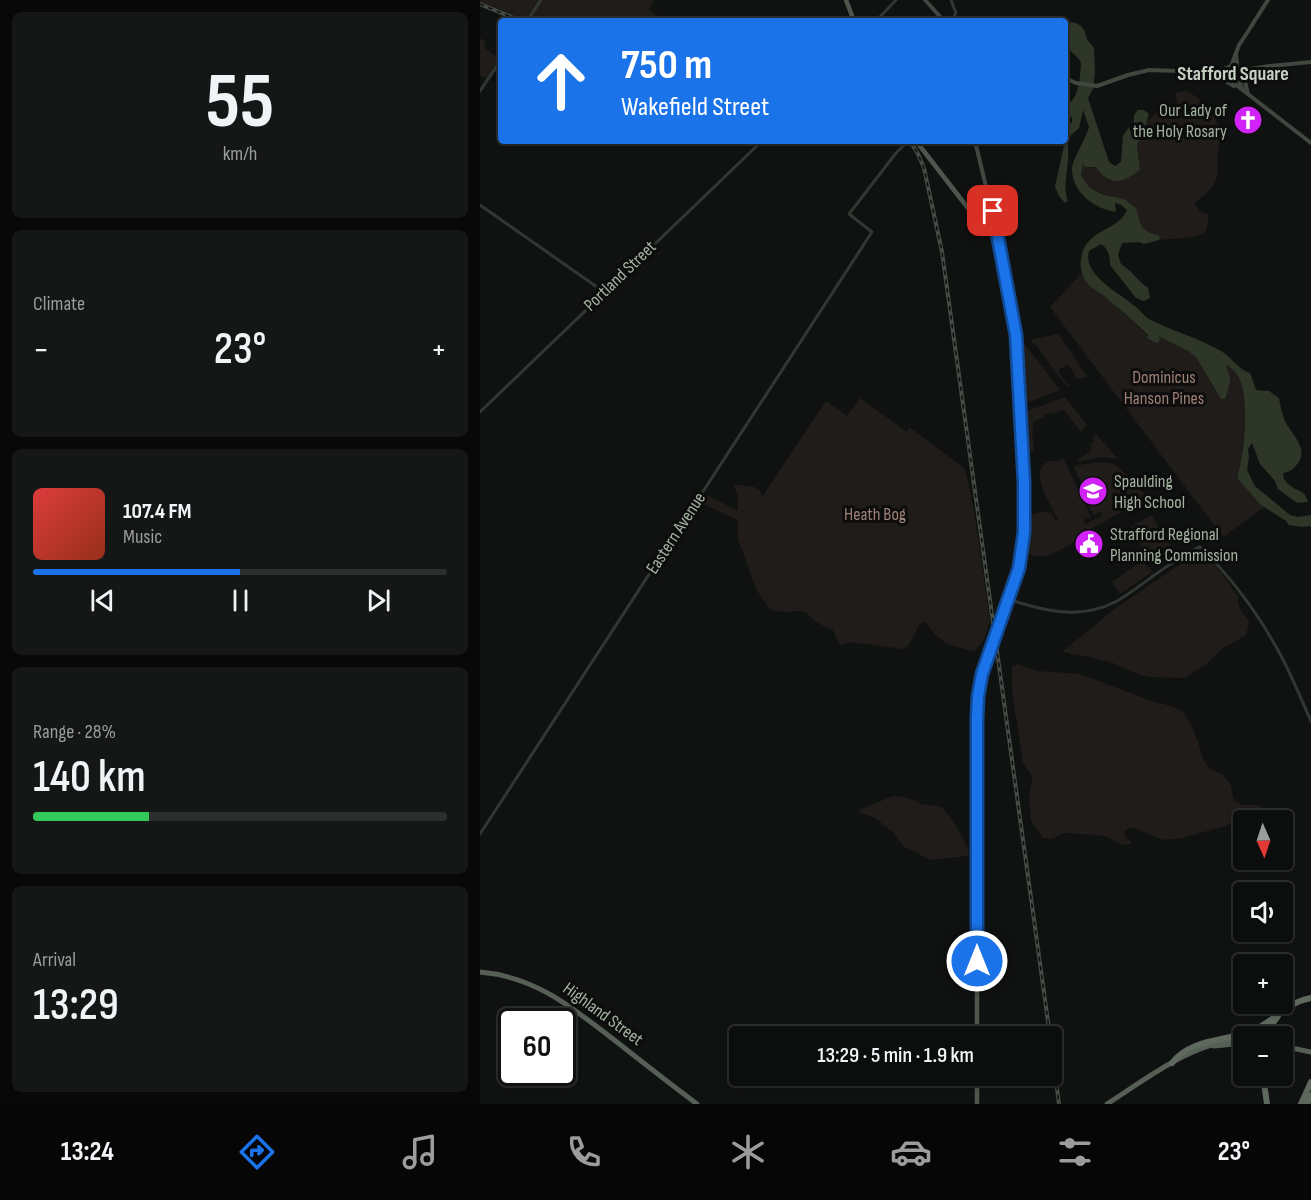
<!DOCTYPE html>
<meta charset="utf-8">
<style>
:root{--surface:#0c0e0d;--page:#151716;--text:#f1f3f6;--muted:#9a9c9d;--line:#2c2e2e;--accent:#1a73e8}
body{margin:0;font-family:"Sofia Sans Condensed",sans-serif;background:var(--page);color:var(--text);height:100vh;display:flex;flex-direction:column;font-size:22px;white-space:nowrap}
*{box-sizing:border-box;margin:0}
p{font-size:20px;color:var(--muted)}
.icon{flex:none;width:33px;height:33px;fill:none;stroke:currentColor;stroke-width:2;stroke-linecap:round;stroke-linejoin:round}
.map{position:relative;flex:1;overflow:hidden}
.sheet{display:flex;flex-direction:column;gap:12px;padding:12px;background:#070807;width:480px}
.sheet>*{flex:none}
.top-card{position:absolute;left:18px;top:18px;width:570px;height:126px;border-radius:6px;box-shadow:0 2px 4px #0004,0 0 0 2px var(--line);background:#1a73e8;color:#fff;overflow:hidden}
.needle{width:39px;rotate:177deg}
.buttons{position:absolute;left:753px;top:810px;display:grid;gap:12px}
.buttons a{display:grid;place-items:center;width:60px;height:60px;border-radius:6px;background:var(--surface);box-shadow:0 2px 4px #0004,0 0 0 2px var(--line);font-size:30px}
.speed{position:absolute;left:18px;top:1008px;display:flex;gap:12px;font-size:30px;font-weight:700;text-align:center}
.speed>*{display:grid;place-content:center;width:78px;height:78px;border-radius:50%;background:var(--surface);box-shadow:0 2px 4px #0004,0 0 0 2px var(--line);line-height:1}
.speed .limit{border:3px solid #111;border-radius:9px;background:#fff;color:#111}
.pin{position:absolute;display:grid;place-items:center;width:51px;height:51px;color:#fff;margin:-26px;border-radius:12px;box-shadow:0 3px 9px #0006}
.me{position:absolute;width:66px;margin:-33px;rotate:0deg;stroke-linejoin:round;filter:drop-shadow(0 0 4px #0008)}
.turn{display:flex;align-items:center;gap:21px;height:126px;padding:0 24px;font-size:27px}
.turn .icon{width:78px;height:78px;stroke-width:2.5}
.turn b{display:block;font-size:42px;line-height:51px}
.big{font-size:45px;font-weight:600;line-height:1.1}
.sheet .card{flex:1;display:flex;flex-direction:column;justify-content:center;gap:9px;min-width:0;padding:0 21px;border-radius:9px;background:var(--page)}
.sheet .dial{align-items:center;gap:0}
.dial b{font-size:78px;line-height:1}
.song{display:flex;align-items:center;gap:18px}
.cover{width:72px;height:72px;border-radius:9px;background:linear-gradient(135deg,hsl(0 70% 55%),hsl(10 70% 35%))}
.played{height:6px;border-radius:3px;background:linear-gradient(90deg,var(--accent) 50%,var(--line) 50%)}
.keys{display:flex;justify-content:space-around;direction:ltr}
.heat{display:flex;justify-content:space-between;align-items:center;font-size:33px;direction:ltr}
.charge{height:9px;border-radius:4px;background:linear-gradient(90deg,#34c759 28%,var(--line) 0)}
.trip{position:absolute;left:249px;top:1026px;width:333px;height:60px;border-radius:6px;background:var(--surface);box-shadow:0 2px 4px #0004,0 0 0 2px var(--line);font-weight:600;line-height:60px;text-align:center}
.tabs{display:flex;height:96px;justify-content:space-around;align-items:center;background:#050605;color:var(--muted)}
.tabs .icon{width:42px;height:42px}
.tabs .selected{color:var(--accent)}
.tabs b{font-size:27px;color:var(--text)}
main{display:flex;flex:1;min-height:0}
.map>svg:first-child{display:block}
</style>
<main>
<section class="sheet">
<div class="card dial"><b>55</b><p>km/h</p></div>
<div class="card"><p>Climate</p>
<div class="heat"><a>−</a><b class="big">23°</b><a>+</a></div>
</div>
<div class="card">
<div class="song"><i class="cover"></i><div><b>107.4 FM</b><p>Music</p></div></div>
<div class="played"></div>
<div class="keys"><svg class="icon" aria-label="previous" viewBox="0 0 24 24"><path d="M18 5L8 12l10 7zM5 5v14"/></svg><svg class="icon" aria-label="pause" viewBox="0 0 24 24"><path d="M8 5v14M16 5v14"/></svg><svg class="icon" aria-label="next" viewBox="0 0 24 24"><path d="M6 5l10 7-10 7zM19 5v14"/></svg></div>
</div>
<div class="card"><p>Range · 28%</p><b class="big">140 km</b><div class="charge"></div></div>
<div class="card"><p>Arrival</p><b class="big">13:29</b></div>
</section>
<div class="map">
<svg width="831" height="1104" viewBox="0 0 831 1104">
<rect width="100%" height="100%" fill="#101211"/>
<g fill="#201c1a">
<polygon points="0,0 175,0 169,10 184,21 46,21 3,3 0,2"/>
<polygon points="0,38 6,42 4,46 6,49 20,59 7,79 0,75"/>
<path d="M706,91C722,98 741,118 740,138C740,142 738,147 738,151C737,163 740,173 734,183C730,192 722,197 714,203L719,211L728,214V222L725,233L713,237L679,240L680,236C659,230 662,227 656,208L610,188L601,175L603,163L610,168L616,167L630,181L657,145L668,121L679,109C687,110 693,118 701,118L695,93Z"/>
<path d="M603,272L608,283L631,301L668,336L667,338L677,335L708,351L716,357L725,370L729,379L747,394L750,379L747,370L746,364C753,369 758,375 761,383C767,398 764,438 762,455C761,463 758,470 758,479L784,507L743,537L570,307Z"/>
<polygon points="578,334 608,377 600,379 596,378 594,375 595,374 587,364 578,371 587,384 590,384 587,386 576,373 556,345 550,340"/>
<polygon points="540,338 580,390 544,404"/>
<polygon points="585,397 607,425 601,432 584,410 572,414 571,412 564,415 565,417 553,422 553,431 552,432 554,451 547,452 548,462 547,462 544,412"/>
<path d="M380,398L427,432L429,427L485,469L494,510L510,622L503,641L494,651C481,648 467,646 457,636C451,631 450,625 443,622L440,624L428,646L423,649L369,642L361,645L356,638L353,630L336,622L327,613L318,611L305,612L290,610L276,589L258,539V520L221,503L225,494L258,511V496L254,484L274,487L280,490L282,497L346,401L367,416Z"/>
<polygon points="616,434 637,458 636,459 621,457 598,462 597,461 612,449 610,445 614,441 612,438"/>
<path d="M583,458L611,517L608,518L606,516L604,521L605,524L622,516L621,513L617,512L616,515L612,514L613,511L610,510L609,505L607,501V494L594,468L596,466C610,463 623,460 636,465L668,497L604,533L594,540V542C576,552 566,561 546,553L548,516L563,511L564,512L571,513L576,521L578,520C573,508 552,478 563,466C568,460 574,460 581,462L580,459Z"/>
<polygon points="671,515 693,550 672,563 650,528"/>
<path d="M718,552C735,561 747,581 758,596C758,609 762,612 769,621L766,635L742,649L726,664L704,678L670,677L660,675L633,663L609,657L582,652L637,607Z"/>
<polygon points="663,560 672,572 640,594 632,582"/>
<path d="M538,664L557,671L600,674L669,700L694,707L702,711L711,724L718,742L723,759L729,768L743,775L751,785L753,798L756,802L763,805H779L782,809L775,817L756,821L742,827L702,838L683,840L657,829L649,828L645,830L644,834L652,844L641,845C628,833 611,835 595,834C592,834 589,832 585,833C575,834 578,841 563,838L551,820L549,797L552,782V776L543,763L532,690V667Z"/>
<path d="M413,796L424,797L435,800L440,804L462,807C470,816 487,842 489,852L487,856L451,860L423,846L414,833L395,818L379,812L381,809Z"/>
</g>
<path fill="#2d3627" d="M585,22C598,21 605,26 607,39L614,48L615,71L613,89L608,98L629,162L635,166L641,162L643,136L649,127L651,133L654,130C655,122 651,116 658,110H664L669,114L664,131L657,145L660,170C642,183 630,187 616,167H605L603,164L601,175L610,188L624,195L644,199L656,208C662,227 659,230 680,236L679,240L664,244L659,242L642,243L638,255L641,264C652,271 658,281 668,288L670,298L664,301L656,298L630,265C630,255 628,249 621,244L609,251C602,275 641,294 656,307C661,311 664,316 669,319C692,331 719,338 741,351C751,357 759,370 770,373L776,390L789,391L799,398C800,406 802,413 805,421C811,434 829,448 818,463C814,469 810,472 803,473L804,479C806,482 808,484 811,486C820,493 824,489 828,502L817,503L798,489L795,481L780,464L772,443L768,449L769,457L767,470L775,486L810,515L818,517L831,515V526L821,527L809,525L806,521L781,505L758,479C758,470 761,463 762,455C765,438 767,398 761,383C758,375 753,368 746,365C747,370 750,374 750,379C750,385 747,394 745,399H741L716,357L708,351L678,336L680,340L677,343L667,338L668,335C656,324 644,312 630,301C624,295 614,290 608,284C598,272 598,253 609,241C621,228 640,227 647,210L641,205L635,203L636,212C615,209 591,192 592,168C593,159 606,138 609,127L603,110L599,128L587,139C592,158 581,186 588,201L585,203L579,196L575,187L584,146L573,144L569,141H585V130L592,122V117L585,115V106C600,99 600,76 601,62C596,56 592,50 585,49Z"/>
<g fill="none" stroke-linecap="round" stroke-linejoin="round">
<g stroke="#313731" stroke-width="3">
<polyline points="471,0 476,13 472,21"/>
<polyline points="47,21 61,0"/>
<polyline points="396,21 416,0"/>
<polyline points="0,91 21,60"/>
<polyline points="0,205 124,292"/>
<polyline points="0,412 282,141"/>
<path d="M528,599C563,611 600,620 635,602C648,595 661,585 673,576C688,566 703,554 720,547C751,577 779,615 800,654C812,676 821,699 831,721"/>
<polyline points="0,834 392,232 369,214 416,153 428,141"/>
</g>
<g stroke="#40473f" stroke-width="4">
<polyline points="445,0 464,21"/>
<polyline points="756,55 759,81 763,90"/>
<polyline points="734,72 750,67 763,70 790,66 831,62"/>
<polyline points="732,73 754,86"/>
<polyline points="763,74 768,94"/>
<polyline points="747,77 746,72 752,64 759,45 765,36 788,0"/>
<polyline points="585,78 596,83 617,86 648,75 669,70 728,72 744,75 760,88 831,143"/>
<polyline points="495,141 516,228"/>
</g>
<g stroke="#4e564d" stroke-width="4.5">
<polyline points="366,0 374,21"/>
<polyline points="436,141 498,221 506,226 516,228 536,335 544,482 544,532 542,555 539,568 509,652 502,674 498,696 497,718 497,1036"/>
<polyline points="497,1104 497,1076"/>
</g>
<g stroke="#565f55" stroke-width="5">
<path d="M0,972C56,977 91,1007 133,1039C161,1061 189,1083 217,1104"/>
<polyline points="734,1046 764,1043"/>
<polyline points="802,1046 831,1052"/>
<path d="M627,1104C669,1077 712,1042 764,1039"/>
</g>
<g stroke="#5e685d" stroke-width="6">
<polyline points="786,1036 790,1027 798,1016"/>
<path d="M692,1063C712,1037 748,1042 774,1030C796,1020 805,1003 831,998"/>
<polyline points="783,1076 787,1104"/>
<polyline points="821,1104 831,1082"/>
<polyline points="827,1104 831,1095"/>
</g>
<g stroke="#454c44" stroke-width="4">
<g id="rail">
<polyline points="0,4 41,21"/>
<polyline points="430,141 438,154 444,168 462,252 570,1036"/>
<polyline points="572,1050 579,1104"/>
</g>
</g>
<use href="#rail" stroke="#0c0d0c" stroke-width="1.5" stroke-dasharray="4.5" stroke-linecap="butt"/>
</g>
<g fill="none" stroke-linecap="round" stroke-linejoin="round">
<g stroke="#114b97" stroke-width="15">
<polyline id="route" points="497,961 497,718 498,696 502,674 539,568 544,532 544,482 536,335 513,211"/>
</g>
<use href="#route" stroke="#1a73e8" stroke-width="10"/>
</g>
<defs>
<g id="church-disc" transform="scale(1.5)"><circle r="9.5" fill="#d123f7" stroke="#0c0d0c"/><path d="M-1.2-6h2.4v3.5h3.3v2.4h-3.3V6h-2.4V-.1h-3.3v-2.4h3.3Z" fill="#fff"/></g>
<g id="school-disc" transform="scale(1.5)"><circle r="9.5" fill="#d123f7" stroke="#0c0d0c"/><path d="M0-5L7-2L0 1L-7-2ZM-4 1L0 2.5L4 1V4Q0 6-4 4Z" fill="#fff"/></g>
<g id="civic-disc" transform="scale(1.5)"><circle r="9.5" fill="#d123f7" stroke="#0c0d0c"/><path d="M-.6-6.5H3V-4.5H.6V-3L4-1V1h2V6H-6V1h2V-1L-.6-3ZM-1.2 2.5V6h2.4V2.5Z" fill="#fff"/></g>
</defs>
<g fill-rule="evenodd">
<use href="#church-disc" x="768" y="120"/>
<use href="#school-disc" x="613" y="491"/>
<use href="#civic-disc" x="609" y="544"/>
</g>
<g text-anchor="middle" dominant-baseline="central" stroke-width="6" stroke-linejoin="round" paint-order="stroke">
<g font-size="18" fill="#a4b3a1" stroke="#0c0d0c" text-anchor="start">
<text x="747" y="110" text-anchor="end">Our Lady of<tspan x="747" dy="21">the Holy Rosary</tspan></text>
<text x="634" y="481">Spaulding<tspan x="634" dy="21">High School</tspan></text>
<text x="630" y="534">Strafford Regional<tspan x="630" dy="21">Planning Commission</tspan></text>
</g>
<g font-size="18" fill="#a4b3a1" stroke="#0c0d0c">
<text transform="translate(140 276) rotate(-44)">Portland Street</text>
<text transform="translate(196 533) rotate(-57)">Eastern Avenue</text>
<text transform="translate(123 1014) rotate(36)">Highland Street</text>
</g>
<g font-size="18" fill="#9f8077" stroke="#0c0d0c">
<text x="684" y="377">Dominicus<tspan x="684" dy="21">Hanson Pines</tspan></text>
<text x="395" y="514">Heath Bog</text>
</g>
<g font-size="20" font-weight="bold" fill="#c4cfc2" stroke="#0c0d0c">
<text x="753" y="74">Stafford Square</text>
</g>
</g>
</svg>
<div class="buttons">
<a><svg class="needle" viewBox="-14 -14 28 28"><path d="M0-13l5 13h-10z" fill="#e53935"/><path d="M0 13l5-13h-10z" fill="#9a9c9d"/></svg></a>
<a><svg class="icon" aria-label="sound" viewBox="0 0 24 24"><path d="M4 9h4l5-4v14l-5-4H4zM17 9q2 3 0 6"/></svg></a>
<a>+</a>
<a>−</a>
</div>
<div class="speed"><div class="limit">60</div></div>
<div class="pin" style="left:513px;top:211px;background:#d93025"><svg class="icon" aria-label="arrive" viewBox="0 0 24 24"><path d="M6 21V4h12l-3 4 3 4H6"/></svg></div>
<svg class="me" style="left:497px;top:961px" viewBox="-20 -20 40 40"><circle r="17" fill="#1a73e8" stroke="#fff" stroke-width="3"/><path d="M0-11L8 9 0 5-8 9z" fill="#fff"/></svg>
<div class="trip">13:29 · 5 min · 1.9 km</div>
<div class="top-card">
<div class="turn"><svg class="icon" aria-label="ahead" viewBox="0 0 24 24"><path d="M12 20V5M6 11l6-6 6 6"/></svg><div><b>750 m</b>Wakefield Street</div></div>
</div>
</div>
</main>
<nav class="tabs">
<b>13:24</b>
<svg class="icon selected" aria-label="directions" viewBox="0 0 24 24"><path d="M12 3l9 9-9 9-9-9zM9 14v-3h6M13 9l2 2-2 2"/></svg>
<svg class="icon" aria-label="music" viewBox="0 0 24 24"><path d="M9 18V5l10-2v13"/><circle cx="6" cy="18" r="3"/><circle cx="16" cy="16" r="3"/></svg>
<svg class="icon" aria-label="phone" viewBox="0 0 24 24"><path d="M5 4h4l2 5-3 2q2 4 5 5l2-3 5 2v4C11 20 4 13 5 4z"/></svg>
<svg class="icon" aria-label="climate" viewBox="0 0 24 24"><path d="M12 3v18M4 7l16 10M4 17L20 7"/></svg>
<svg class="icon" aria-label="car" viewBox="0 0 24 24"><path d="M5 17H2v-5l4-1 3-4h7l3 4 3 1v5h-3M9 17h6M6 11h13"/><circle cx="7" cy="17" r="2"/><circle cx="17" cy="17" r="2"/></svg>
<svg class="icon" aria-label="filters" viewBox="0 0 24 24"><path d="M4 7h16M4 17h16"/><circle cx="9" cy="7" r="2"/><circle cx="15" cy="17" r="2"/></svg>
<b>23°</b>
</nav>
